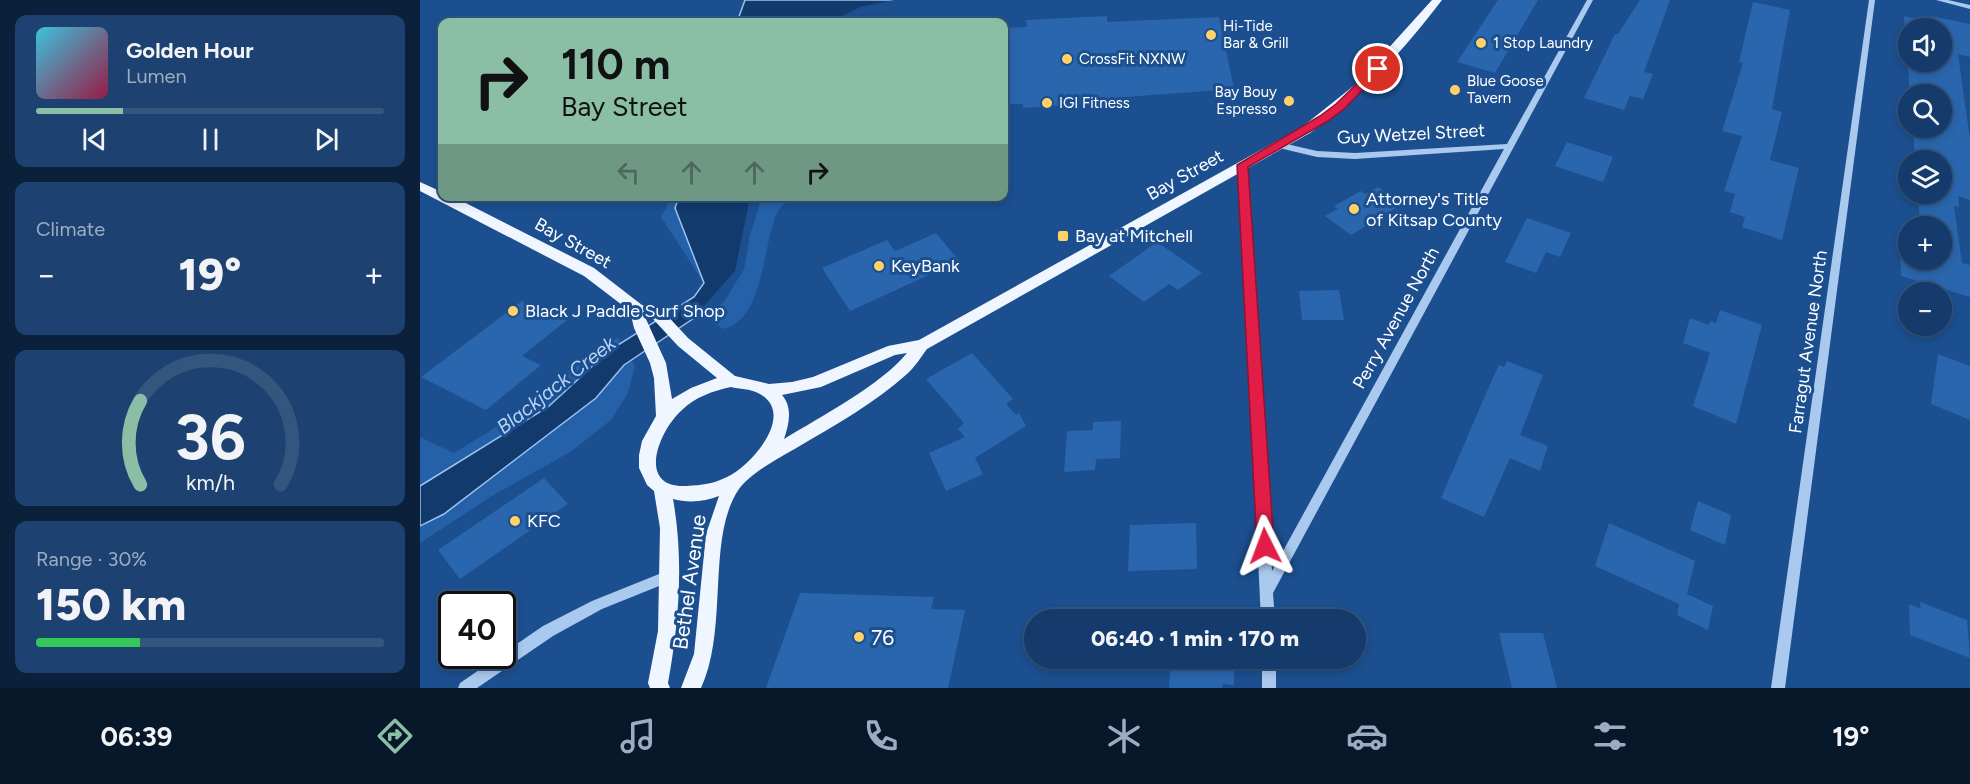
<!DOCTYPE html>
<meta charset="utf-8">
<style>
:root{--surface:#143b6b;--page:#1d4271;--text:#f1f3f6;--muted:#9dadc1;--line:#33557e;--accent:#8abfa5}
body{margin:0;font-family:Figtree,sans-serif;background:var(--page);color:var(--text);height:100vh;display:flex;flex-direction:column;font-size:22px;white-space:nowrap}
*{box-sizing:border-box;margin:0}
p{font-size:20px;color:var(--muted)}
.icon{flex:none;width:33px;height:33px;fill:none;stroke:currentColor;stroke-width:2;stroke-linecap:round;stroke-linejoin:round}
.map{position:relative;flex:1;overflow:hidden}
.sheet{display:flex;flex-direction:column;gap:15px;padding:15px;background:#0b203b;width:420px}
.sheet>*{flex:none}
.banner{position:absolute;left:18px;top:18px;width:570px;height:183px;border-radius:12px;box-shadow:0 3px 9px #0003,0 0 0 2px var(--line);background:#8abfa5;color:#111;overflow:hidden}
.controls{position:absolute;left:1478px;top:18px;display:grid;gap:12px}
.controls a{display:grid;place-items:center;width:54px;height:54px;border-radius:50%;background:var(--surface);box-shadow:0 3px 9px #0003,0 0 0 2px var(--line);font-size:30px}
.speed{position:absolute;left:18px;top:591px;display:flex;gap:12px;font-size:30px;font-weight:700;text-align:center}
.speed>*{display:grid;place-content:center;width:78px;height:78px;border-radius:50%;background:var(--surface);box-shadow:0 3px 9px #0003,0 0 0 2px var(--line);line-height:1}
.speed .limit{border:3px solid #111;border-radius:9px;background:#fff;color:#111}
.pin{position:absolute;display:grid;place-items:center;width:51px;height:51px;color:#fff;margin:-26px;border:3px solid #fff;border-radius:50%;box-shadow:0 2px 6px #0007}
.me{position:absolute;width:66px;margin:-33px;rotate:357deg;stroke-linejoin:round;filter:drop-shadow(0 0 4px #0008)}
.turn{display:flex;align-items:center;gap:21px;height:126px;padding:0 24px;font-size:27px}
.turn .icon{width:78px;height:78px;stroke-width:2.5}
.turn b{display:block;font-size:42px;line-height:51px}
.lanes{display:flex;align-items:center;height:57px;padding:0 24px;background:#0003;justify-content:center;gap:30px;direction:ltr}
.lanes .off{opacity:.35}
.big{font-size:45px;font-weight:800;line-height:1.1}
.sheet .card{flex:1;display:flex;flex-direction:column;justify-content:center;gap:9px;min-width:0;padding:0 21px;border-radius:12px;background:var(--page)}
.sheet .dial{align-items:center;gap:0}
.dial svg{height:156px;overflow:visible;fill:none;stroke:var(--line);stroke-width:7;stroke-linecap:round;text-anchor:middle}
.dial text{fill:var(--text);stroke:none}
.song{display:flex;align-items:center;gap:18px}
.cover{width:72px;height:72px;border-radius:9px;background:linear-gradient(135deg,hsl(190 70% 55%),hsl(340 70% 35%))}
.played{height:6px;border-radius:3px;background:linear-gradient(90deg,var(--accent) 25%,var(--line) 25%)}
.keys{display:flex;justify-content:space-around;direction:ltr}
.heat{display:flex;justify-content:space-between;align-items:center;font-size:33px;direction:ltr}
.charge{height:9px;border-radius:4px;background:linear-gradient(90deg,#34c759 30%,var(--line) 0)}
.trip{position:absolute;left:604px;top:609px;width:342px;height:60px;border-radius:30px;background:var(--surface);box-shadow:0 3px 9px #0003,0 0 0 2px var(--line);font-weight:800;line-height:60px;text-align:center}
.menu{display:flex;height:96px;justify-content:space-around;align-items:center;background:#08182b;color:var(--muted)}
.menu .icon{width:42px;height:42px}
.menu .active{color:var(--accent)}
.menu b{font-size:27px;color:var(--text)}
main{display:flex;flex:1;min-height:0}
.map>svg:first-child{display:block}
</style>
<main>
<section class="sheet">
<div class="card">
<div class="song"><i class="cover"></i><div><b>Golden Hour</b><p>Lumen</p></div></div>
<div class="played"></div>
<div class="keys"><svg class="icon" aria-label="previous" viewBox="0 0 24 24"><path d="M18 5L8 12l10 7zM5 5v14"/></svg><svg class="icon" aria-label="pause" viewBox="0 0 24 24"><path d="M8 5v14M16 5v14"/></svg><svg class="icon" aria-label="next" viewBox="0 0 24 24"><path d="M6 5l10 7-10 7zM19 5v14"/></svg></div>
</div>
<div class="card"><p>Climate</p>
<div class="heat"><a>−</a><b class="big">19°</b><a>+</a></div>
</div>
<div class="card dial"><svg viewBox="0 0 100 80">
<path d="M14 69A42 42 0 1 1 86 69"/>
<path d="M14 69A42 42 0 0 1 14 26" stroke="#8abfa5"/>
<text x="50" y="56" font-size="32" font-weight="700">36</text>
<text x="50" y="72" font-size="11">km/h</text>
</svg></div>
<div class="card"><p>Range · 30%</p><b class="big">150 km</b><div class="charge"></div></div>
</section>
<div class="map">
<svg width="1550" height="688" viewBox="0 0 1550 688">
<rect width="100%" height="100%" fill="#1b4f8f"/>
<g fill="#2461a8">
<polygon points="252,197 295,197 284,283 241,217"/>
<path d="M327,197H373C368,202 359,207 357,213C342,246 345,319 303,329L283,312L301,300Z"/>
<polygon points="198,338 215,366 208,393 191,420 152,451 72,496 0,543 0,437 34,453 70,431 176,348"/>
</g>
<g fill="#123a6d" stroke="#9cc4f0" stroke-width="1.5">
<polygon points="325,0 511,0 446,13 423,22 317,22"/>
<polygon points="259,197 339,197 321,268 301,300 204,365 176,398 24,514 0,526 0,486 128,407 190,350 274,297 284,283 255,208"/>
</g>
<g fill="#1b4f8f">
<polygon points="474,0 514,0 512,3 447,16 431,22 410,22 440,7"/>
<polygon points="342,196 330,236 324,269 304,302 285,315 282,308 315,271 330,197"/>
</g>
<g fill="#2a66ad" fill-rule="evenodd">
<polygon points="1078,0 1118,0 1075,73 1037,62"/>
<polygon points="1220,0 1250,0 1224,72 1233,74 1223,99 1210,96 1204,110 1164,98 1195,34 1198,34"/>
<polygon points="1333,2 1370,10 1352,109 1362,112 1350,160 1379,168 1362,240 1322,227 1325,217 1310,212 1315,194 1304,191 1322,136 1302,131 1323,63 1319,62"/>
<polygon points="687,16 687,22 799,17 814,89 692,98 690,102 603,108 603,104 584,104 584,28 607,27 606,20"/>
<path d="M1484,16L1511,22V16L1550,24V57L1538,54L1550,139V200L1538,196L1539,207L1534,206L1542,263L1550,265V297L1481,276L1480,247L1488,249V260H1521V226H1500L1498,194H1521V160H1495L1493,128H1521V94H1490ZM1488,28H1521V62H1488Z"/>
<polygon points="1147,142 1193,157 1183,182 1135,166"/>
<polygon points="958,187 983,204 931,235 905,216 918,209 914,206 941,191 945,194"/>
<polygon points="1107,218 1151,233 1140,257 1126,252 1116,273 1085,262"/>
<polygon points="516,233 539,261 430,311 402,268 467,240 475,251"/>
<polygon points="737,242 782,273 758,290 749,284 724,302 689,276"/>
<polygon points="919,290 924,320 882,320 879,291"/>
<polygon points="102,301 147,320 102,356 121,365 66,410 1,377"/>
<polygon points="1300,310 1342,325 1316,424 1273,406 1290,353 1263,343 1270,318 1289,325 1290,321 1296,323"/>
<polygon points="552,353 593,399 586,404 596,415 599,413 606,426 555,458 563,474 526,491 509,453 545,437 538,429 544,423 506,379"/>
<polygon points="1518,354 1550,366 1550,420 1511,404"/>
<polygon points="1087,361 1123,375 1100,435 1128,446 1120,471 1090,458 1064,517 1021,498 1071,382 1079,365 1084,367"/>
<polygon points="701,421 700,458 676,459 675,470 644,472 647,431 673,430 673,422"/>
<polygon points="124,478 148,504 40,579 18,550"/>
<polygon points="1278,501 1311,515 1305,545 1270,530"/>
<polygon points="776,523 777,569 708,571 710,525"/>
<polygon points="1189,523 1275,561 1267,594 1293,606 1288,630 1257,615 1259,604 1175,566"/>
<polygon points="380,593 514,597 511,609 545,610 528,688 346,688"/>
<polygon points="1500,602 1547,620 1550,658 1490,635 1489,604 1501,609"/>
<polygon points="1079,633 1123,633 1137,688 1092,688"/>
<polygon points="751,658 814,658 814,685 803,684 802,688 749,688"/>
</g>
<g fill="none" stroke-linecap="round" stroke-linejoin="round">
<g fill="#a9c9ee" fill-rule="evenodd">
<polygon points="1167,0 1173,0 853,593 855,620 841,620 819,165 823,162 827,165 852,571 1084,149 935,159 897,157 855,147 854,145 858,142 897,151 935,153 1087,144"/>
<polygon points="1449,0 1455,0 1365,688 1351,688"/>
<polygon points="1516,0 1528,0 1550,5 1550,9"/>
<polygon points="249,570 254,572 255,576 254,580 182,609 133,636 57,688 38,688 40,683 123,626 172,601"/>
<rect x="842" y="658" width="14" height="30"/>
</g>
<path fill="#f0f6ff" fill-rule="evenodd" d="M1012,0H1022C984,50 941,97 890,133L507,349C501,357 495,367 487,374C455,403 415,425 378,447C361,457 330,473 319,489C286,537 309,628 281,688H261L274,654L286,534L299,496C285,502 267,503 253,499C264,560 259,623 248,683L250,688H230L228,683L238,631L240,528L234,491L227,485L219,468V455L222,441L236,416L234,378L230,363L214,328L210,311L164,276L0,191V182L22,192V196H32L174,268L222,305L243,311L268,338L315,376L349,384L372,382L393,377L468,346L499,340L882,127L936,84ZM225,317L233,319L258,346L297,378L271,388L252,399L246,363ZM487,353C461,385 400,417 364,439C369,424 373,408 362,395L401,387L475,355ZM311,387C319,389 331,389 338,393C378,413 331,466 307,477C293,484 282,485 267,486C215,489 239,430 262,410C275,397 293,391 311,387Z"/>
</g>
<polygon fill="#e11d48" stroke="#92132f" stroke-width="1.5" points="954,67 963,69 924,109 908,121 828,167 854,546 851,551 845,553 840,551 837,546 817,165 900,116 916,104"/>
<g fill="#ffd166" stroke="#1b4f8f" stroke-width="2">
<circle cx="791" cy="35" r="6"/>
<circle cx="1061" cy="43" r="6"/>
<circle cx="647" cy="59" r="6"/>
<circle cx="1035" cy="90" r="6"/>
<circle cx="869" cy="101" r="6"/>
<circle cx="627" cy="103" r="6"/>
<circle cx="934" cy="209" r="6"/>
<rect x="637" y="230" width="12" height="12" rx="3"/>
<circle cx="459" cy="266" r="6"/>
<circle cx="93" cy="311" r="6"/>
<circle cx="95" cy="521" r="6"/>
<circle cx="439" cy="637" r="6"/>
</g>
<g text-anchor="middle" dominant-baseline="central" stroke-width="6" stroke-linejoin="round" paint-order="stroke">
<g font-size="15" fill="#fff" stroke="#1b4f8f" text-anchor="start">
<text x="803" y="26">Hi-Tide<tspan x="803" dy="17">Bar &amp; Grill</tspan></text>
<text x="1073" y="43">1 Stop Laundry</text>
<text x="659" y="59">CrossFit NXNW</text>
<text x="1047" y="81">Blue Goose<tspan x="1047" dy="17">Tavern</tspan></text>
<text x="857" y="92" text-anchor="end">Bay Bouy<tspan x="857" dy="17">Espresso</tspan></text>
<text x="639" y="103">IGI Fitness</text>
</g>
<g font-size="18" fill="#fff" stroke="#1b4f8f">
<text transform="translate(991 134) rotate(-3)">Guy Wetzel Street</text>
<text transform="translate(765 175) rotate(-29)">Bay Street</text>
<text transform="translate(153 243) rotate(29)">Bay Street</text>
<text transform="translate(976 318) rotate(-61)">Perry Avenue North</text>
<text transform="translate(1388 342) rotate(-82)">Farragut Avenue North</text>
</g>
<g font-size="18" fill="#fff" stroke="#1b4f8f" text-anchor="start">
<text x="946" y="199">Attorney's Title<tspan x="946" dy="21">of Kitsap County</tspan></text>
<text x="655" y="236">Bay at Mitchell</text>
<text x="471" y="266">KeyBank</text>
<text x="105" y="311">Black J Paddle Surf Shop</text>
<text x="107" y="521">KFC</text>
</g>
<g font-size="20" font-style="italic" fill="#b5d3f5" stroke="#1b4f8f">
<text transform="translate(136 385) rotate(-38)">Blackjack Creek</text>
</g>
<g font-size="21" fill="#fff" stroke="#1b4f8f">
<text transform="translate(269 582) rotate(-82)">Bethel Avenue</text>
</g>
<g font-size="21" fill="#fff" stroke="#1b4f8f" text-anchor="start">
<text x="451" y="637">76</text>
</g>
</g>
</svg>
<div class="controls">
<a><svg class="icon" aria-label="sound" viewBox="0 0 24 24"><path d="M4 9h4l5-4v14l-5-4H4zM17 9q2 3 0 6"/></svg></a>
<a><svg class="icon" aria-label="search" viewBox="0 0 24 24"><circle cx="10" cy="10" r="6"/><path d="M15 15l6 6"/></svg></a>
<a><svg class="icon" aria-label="layers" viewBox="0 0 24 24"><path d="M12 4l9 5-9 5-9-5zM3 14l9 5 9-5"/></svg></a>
<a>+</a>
<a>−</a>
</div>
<div class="speed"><div class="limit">40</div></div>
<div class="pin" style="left:958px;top:69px;background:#d93025"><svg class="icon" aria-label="arrive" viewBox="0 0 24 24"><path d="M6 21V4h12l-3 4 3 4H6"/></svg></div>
<svg class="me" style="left:845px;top:546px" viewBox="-20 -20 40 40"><path d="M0-17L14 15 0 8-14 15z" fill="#e11d48" stroke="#fff" stroke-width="4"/></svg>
<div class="trip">06:40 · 1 min · 170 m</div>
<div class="banner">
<div class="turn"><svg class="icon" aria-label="right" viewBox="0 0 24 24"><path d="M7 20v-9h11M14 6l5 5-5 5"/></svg><div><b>110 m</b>Bay Street</div></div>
<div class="lanes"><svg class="icon off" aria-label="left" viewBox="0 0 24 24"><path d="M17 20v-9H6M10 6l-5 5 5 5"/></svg><svg class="icon off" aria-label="ahead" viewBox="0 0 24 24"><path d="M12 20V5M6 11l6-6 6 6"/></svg><svg class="icon off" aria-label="ahead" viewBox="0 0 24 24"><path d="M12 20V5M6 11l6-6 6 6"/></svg><svg class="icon" aria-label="right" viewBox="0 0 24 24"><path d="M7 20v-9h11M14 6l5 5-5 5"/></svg></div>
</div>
</div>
</main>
<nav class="menu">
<b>06:39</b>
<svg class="icon active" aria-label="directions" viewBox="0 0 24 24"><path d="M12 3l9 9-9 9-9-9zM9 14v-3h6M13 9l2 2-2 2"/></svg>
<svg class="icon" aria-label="music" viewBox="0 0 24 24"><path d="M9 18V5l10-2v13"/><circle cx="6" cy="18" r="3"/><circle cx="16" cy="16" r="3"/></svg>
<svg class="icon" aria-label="phone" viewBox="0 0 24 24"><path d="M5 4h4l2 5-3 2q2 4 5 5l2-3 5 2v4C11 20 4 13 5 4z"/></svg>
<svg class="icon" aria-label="climate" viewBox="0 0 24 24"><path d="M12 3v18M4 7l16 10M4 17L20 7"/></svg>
<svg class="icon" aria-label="car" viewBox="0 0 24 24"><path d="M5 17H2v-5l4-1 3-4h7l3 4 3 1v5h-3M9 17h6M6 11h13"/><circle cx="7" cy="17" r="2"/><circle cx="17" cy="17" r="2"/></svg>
<svg class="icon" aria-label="filters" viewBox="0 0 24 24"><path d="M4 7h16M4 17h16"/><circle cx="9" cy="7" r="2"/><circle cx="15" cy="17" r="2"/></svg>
<b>19°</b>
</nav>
